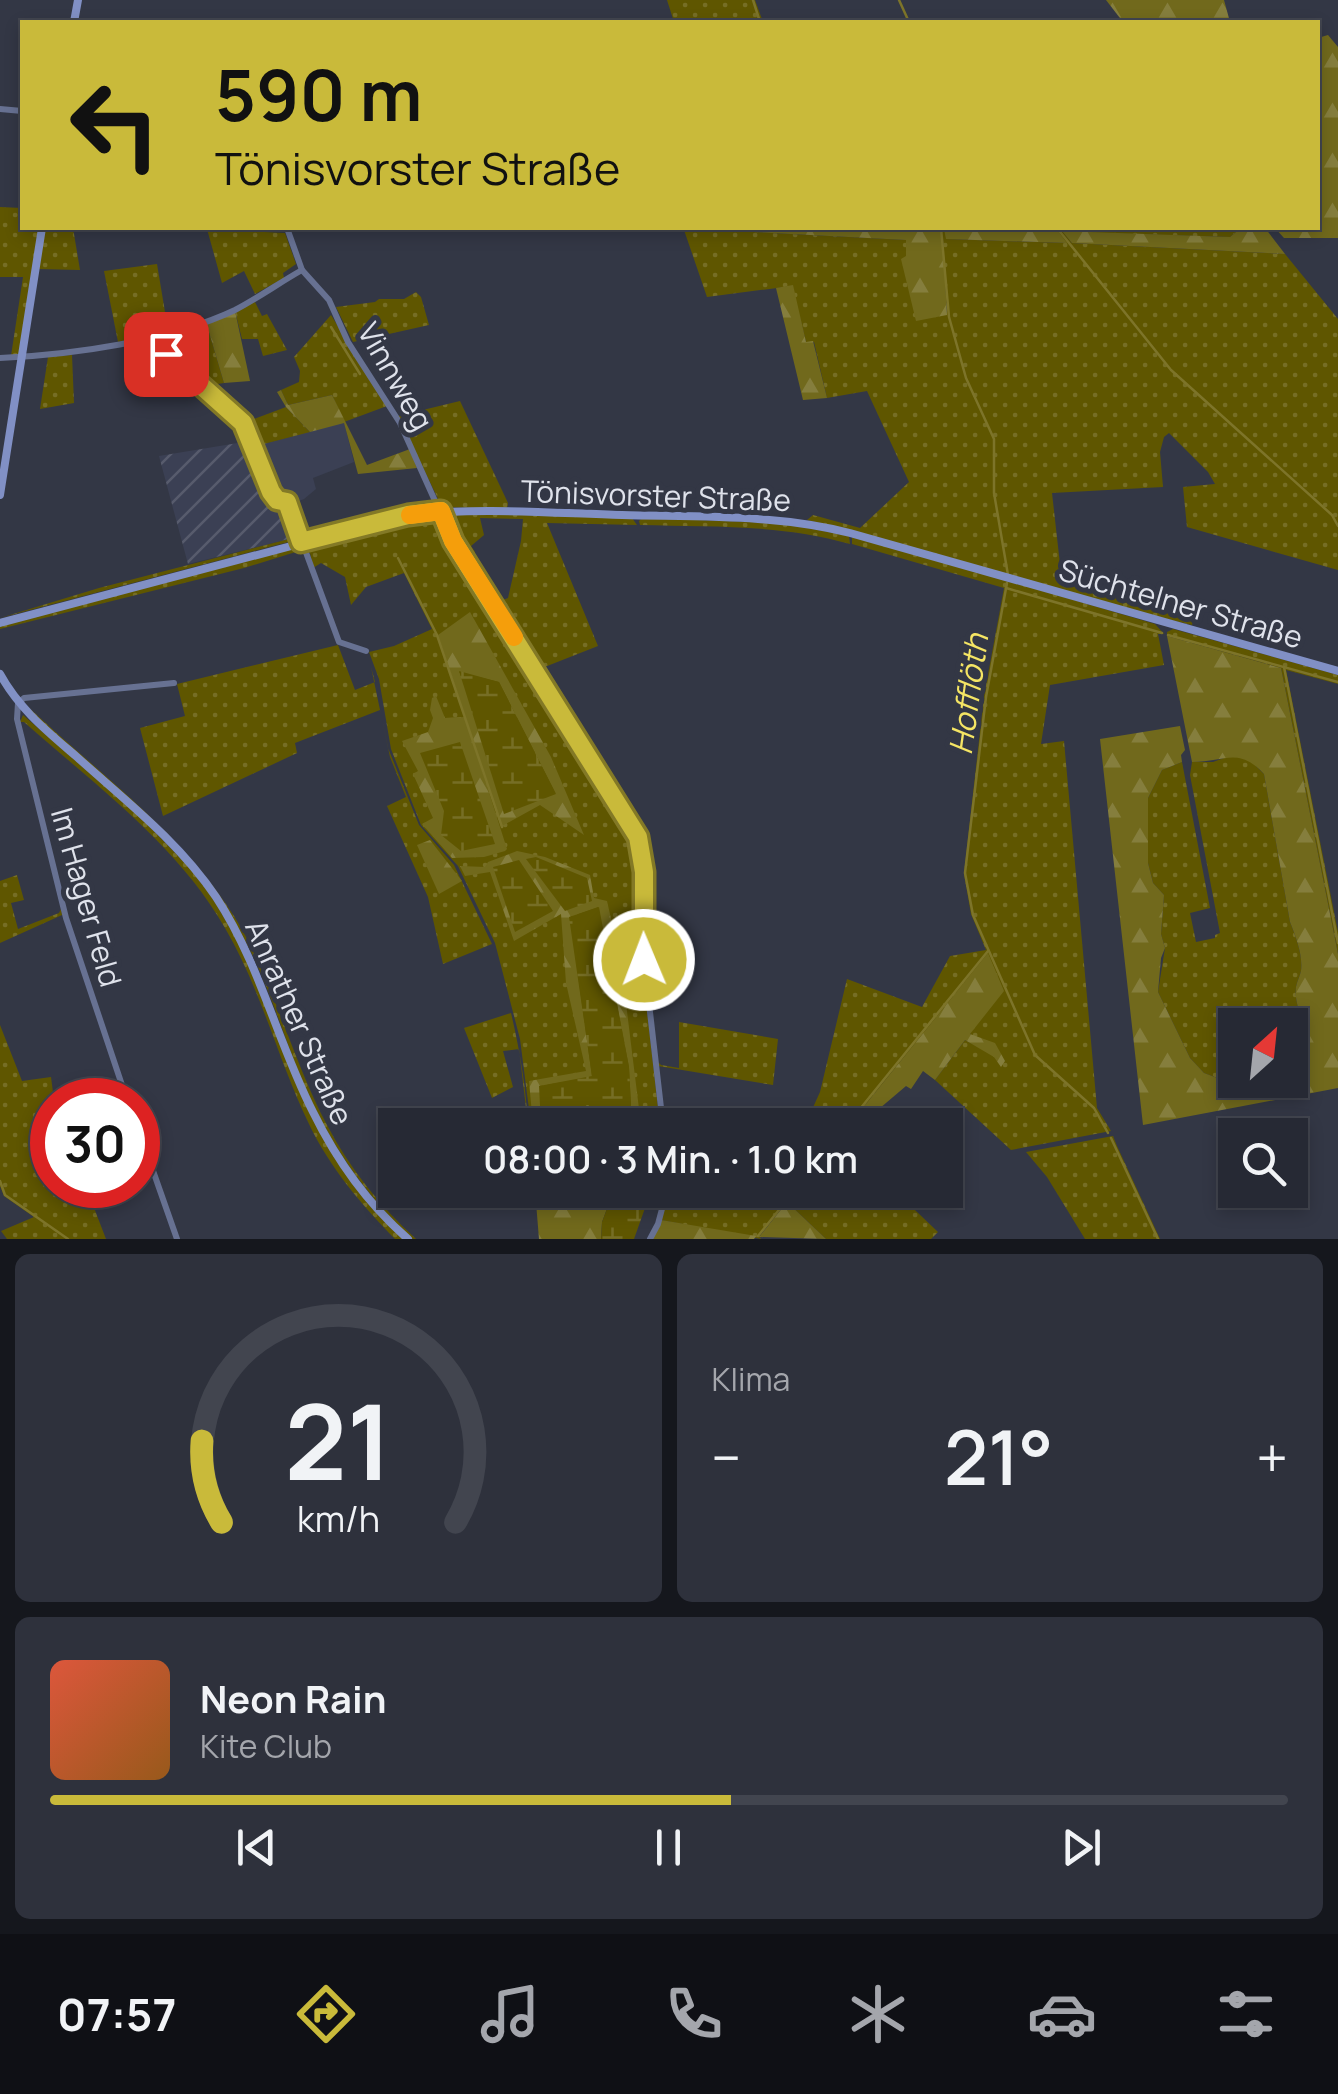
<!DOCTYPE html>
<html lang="de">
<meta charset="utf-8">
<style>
:root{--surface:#262934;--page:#2e313c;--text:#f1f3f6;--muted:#a4a6ac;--line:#42454f;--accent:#c9ba3a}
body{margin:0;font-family:Manrope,sans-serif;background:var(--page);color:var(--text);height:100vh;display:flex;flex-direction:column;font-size:38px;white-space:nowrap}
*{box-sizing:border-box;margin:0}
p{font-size:32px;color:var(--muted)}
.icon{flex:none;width:55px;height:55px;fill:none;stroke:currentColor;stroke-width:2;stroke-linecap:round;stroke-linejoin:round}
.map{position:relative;height:1239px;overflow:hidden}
.details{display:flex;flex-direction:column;gap:15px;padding:15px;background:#15171d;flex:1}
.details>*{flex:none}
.banner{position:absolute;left:20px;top:20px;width:1300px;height:210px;border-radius:0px;box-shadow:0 5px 15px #0003,0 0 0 2px var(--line);background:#c9ba3a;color:#111;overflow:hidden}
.needle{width:65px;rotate:27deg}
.fabs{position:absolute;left:1218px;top:1008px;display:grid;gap:20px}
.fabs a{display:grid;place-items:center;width:90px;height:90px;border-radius:0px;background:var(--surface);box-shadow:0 5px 15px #0003,0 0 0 2px var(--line);font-size:50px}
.speed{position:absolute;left:30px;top:1078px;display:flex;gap:20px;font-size:50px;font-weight:700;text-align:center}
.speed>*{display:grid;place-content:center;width:130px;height:130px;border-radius:50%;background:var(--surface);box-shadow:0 5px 15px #0003,0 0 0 2px var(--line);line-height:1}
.speed .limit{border:15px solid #d22;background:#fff;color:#111}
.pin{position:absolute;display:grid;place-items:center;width:85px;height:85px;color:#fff;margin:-42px;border-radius:20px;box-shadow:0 5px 15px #0006}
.me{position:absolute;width:110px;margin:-55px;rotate:359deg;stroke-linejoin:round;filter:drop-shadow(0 0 8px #0008)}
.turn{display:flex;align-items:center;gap:35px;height:210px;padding:0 30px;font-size:45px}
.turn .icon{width:130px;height:130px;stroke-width:2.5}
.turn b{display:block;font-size:70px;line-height:85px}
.big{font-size:75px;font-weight:600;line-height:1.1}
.details .tile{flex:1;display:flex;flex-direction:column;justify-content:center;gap:15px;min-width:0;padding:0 35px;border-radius:15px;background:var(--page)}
.details .dial{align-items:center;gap:0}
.dial svg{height:260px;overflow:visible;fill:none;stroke:var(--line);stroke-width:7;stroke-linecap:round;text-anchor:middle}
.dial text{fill:var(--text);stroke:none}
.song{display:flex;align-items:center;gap:30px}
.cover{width:120px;height:120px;border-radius:15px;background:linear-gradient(135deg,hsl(10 70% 55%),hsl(30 70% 35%))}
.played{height:10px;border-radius:5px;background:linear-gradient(90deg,var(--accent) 55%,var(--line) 55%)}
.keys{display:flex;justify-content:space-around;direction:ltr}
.heat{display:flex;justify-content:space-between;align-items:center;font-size:55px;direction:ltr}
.details .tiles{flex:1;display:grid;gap:15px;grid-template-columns:1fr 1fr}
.tile:last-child{grid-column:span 2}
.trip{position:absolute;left:378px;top:1108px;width:585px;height:100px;border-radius:0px;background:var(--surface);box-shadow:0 5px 15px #0003,0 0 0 2px var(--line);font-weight:600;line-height:100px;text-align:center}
.tabs{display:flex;height:160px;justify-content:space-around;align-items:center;background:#0f1015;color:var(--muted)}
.tabs .icon{width:70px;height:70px}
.tabs .active{color:var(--accent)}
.tabs b{font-size:45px;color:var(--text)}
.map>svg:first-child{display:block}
</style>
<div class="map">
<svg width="1338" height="1239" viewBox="0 0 1338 1239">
<defs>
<pattern id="industrial-furrows" width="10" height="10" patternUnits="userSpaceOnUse" patternTransform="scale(2.5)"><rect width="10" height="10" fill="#3b4054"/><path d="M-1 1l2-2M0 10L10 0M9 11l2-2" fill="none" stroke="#575b6d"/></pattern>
<pattern id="green-dots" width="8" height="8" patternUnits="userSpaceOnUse" patternTransform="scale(2.5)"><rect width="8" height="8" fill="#5f5600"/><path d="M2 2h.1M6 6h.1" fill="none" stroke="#766e25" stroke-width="1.8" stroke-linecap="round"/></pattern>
<pattern id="forest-firs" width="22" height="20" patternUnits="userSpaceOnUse" patternTransform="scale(2.5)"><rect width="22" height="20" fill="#71691c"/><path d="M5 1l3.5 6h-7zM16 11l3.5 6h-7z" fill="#857e3d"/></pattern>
<pattern id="wetland-marsh" width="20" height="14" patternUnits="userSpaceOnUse" patternTransform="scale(2.5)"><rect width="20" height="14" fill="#5f5600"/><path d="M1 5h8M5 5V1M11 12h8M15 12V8" fill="none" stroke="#766e25"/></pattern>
</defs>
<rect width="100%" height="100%" fill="#333745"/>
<polygon fill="#3b4054" points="344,422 354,462 313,478 316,489 304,499 291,504 287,494 277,497 256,446"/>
<polygon fill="url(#industrial-furrows)" points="250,441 269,492 285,503 297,537 188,564 159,456"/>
<g fill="url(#green-dots)">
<polygon points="667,0 755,0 763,22 674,22"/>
<polygon points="0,207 22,208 22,228 39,228 19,355 11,356 23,277 0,277"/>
<polygon points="44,228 73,228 80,270 37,269"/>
<polygon points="606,228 715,228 715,230 906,240 906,256 947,314 943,239 939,228 944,228 947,239 1065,243 1055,228 1241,228 1230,237 1063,232 1072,243 1285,254 1338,319 1338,570 1187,527 1183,487 1215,484 1208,472 1169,433 1164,437 1160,452 1163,487 1052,493 1062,582 1193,621 1192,625 1009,581 1155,624 1164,634 1158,634 1164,665 1050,685 1041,744 1064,741 1097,1108 1111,1131 1011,1150 935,1080 965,1040 1005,1061 970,1034 988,954 849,1125 805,1125 820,1092 847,979 922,1007 950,956 986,950 971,914 964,874 984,696 1004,588 852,544 852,536 838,527 807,520 813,515 860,528 909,482 867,391 827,398 814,342 806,342 792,286 707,297 684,230"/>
<polygon points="207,229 285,233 296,264 283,273 284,278 255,294 244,271 222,283"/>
<polygon points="157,264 168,330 118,342 104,271"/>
<polygon points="416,292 421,297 429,325 353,342 336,307 375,302 379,299 404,299"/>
<polygon points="254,300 262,316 267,314 287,350 263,356 258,339 242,339 235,311"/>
<polygon points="331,315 387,406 344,422 332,395 288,405 281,390 299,382 300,371 294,357"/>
<polygon points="206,322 224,383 205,386 166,352 167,333"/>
<polygon points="72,355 74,403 40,409 48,357"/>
<polygon points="460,401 508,503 507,509 442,507 398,416"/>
<polygon points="286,407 310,432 256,446 246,422"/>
<path d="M451,513L632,518L637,525L547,523L598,646L537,670L495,603L508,598L521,541L523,519L480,518L484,535L471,546L475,552L474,561C459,556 453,534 447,520Z"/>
<polygon points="438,516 636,836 641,871 642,966 660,1125 531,1125 520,1039 495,943 458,866 421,825 391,749 379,679 369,652 394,646 432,629 404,573 366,587 351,605 345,577 321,563 313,568 308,543 399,519"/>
<path d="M642,518L781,523L849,536L850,544C781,524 710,527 640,525L639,521Z"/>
<polygon points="297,537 296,540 0,618 99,588"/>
<polygon points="299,547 302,550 244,568 0,629 0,626"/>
<polygon points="1173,629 1338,675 1338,684 1286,670 1338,932 1338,954 1281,668 1167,636 1167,632"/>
<polygon points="338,645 355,690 375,682 371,667 388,748 419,825 454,865 492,944 443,964 428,897 387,806 406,797 390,757 380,710 295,743 297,753 163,816 140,728 185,716 177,684"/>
<path d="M25,704C98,773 179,830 234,916C274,981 291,1058 327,1125C350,1169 380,1206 416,1239H411C363,1192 326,1138 300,1076C279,1024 264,969 234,921C182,837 98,775 26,709Z"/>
<path d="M23,715L137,814L188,866L210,894L245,953L326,1142L403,1239H395C361,1204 330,1168 309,1124C278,1060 261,989 225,928C177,844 95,785 24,722H20Z"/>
<path d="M1232,755L1251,761L1264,774L1290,922C1296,937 1303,955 1301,971C1300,976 1297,981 1296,987C1293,1015 1317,1028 1290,1056V1025H1235C1235,1046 1240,1067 1220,1079L1204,1073L1190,1058L1158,992L1165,948L1161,934L1164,895L1153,883L1148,863V798L1162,770L1182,762L1210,908L1190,913L1196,942L1215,938V935L1220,933L1190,775L1192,762H1213Z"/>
<polygon points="17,875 24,900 11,903 18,929 59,913 61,909 62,915 0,943 0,881"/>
<path d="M511,1013C520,1051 526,1087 528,1125L519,1049L503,1051L513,1087L492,1098L464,1028Z"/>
<polygon points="679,1022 778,1039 773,1085 658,1066 657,1061 661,1065 679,1068"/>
<polygon points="0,1025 22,1081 51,1077 54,1100 52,1185 91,1185 95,1198 91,1200 106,1239 7,1239 1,1231 34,1217 4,1196 0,1186"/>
<polygon points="1113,1136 1117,1146 1160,1239 1085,1239 1047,1177 1026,1152"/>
<polygon points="717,1190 894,1190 938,1232 931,1239 826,1239 787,1202 759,1236 761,1239 661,1220 668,1192 717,1198"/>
</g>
<g fill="url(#forest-firs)" fill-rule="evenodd">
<polygon points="1106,0 1224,0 1230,22 1123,22"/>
<polygon points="1328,35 1338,47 1338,238 1284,238 1275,228 1318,228 1318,38"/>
<polygon points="715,228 939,228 943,239 947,315 916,321 901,259 906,256 906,240 714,230"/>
<polygon points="1241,228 1265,228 1285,254 1072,243 1062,231 1230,237"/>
<polygon points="944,229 1058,231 1067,243 946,239"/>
<polygon points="793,285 806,342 813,341 827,398 803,400 776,288"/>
<polygon points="235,311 250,381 224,383 206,322"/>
<polygon points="281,390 288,405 332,395 367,465 410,449 417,468 358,474 344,423 310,432 286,407 277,392"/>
<path d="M470,612L551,757L584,835L540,805L502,826L438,635ZM459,672L499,682L556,794Z"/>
<path d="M1167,636L1281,668L1338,954V1088L1143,1125L1100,739L1180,726L1185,750L1181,755L1182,762L1162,770L1148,798V863L1153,883L1164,895L1161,934L1165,948L1161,958L1158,992L1190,1058L1204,1073L1220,1079L1230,1073L1235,1063V1080H1290V1056C1317,1028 1293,1015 1296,987C1297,981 1300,976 1301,971C1303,955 1296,937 1290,922L1264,774C1238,746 1225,762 1192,762Z"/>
<polygon points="436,696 445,718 465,717 507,849 505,851 484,857 452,858 422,824 433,818 413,774 418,771 402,741 428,732 433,718 430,710 432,698"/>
<polygon points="430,840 462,881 439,894 417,845"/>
<polygon points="517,851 545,857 590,875 594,898 607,901 621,963 641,1125 632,1125 629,1067 598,907 570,917 592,1077 540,1086 541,1125 533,1125 529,1081 586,1071 566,983 561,914 514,941 490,872 465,876 460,866 485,867 488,862"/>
<polygon points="988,953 1004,991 970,1034 995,1043 1005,1061 1001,1067 994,1057 965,1040 935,1080 923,1071 911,1089 906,1086 873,1114 883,1125 849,1125"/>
<polygon points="535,1190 614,1190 602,1222 601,1239 539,1239"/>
<polygon points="787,1202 826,1239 759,1237"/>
<polygon points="661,1220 756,1236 754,1239 652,1239"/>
</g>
<g fill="url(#wetland-marsh)">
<polygon points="459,671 499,682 556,794 504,814"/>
<polygon points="460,742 495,844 461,851 441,835 444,811 420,753"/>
<polygon points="536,857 587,878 592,901 565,911 526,859"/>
<polygon points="519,860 553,911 515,932 493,867"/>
<polygon points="599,907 629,1067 632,1125 541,1125 539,1086 592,1076 569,917"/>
<polygon points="614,1190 650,1194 634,1239 601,1239 602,1222"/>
</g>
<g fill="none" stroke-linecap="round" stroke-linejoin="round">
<g stroke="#7d7429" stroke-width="2.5">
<polyline points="753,0 760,22"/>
<polyline points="899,0 909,22"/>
<polyline points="941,228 949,317 966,378 994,439 994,493 1008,575"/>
<polyline points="1057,228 1171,370 1332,515 1338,526"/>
<polyline points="331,327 360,374"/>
<polyline points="398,558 437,635 502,827"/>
<polyline points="1007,583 986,697 965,873 973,915 1035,1055 1094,1108 1108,1133"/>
<polyline points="1006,588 1162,633"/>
<polyline points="1168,635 1338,682"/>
<polyline points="1284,667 1338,943"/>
<polyline points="847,1125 988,951"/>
<polyline points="1111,1138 1158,1239"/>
<polyline points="0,1181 5,1195 68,1239"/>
<polyline points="758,1236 795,1190"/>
</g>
<g stroke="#677192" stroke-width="6">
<polyline points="0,109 22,111"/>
<polyline points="287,228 302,270 329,300 348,342 400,423 453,541 638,837 643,871 644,960 663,1125"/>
<polyline points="146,337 236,415 251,439 271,492 277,500 287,501 339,642 366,651"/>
<path d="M0,358C71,355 170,341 235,310C258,298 279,283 302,270"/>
<polyline points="127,1100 66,918 17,719 18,703 24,698 174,683"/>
<polyline points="138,1128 177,1239"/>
<polyline points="650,1239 658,1224 667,1190"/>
</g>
<g stroke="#8190c5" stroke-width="8">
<polyline points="74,22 78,0"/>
<polyline points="0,495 42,228"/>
<path d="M0,623L408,515C479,507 551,513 622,515C698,517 776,514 850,533L1338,671"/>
<path d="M0,674C19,709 48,732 77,757C126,801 179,842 216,897C260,964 277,1041 313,1112C336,1159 368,1204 408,1239"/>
</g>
</g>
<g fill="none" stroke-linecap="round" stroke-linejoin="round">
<g stroke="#837926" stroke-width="25">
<polyline id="route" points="166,354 243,423 271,492 277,500 287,502 301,542 408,515 441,511 453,541 638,837 644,872 644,960"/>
</g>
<use href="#route" stroke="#c9ba3a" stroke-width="18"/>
<polyline stroke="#f59e0b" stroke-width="18" points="410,515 441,511 453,541 514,637"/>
</g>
<g text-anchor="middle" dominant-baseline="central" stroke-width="10" stroke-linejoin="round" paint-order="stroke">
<g font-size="30" fill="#dfe2eb" stroke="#333745">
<text transform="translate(396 376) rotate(60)">Vinnweg</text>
<text transform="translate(656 495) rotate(2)">Tönisvorster Straße</text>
<text transform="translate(1181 603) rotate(16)">Süchtelner Straße</text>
<text transform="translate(87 897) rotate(74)">Im Hager Feld</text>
<text transform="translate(300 1022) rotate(66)">Anrather Straße</text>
</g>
<g font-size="32" font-style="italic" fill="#f5e564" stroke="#333745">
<text transform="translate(968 694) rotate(-82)">Hofflöth</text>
</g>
</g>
</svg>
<div class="fabs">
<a><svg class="needle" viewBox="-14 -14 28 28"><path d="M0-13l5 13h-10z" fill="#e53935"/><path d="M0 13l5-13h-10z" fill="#a4a6ac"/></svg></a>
<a><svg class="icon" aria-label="search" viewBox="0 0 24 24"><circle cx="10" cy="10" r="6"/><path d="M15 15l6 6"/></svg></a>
</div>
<div class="speed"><div class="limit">30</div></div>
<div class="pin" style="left:166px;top:354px;background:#d93025"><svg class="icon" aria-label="arrive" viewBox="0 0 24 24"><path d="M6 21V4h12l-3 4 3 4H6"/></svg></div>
<svg class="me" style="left:644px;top:960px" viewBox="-20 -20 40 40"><circle r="17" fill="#c9ba3a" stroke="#fff" stroke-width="3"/><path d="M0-11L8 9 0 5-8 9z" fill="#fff"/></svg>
<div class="trip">08:00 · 3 Min. · 1.0 km</div>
<div class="banner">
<div class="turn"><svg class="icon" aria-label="left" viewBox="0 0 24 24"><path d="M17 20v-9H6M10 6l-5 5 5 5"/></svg><div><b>590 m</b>Tönisvorster Straße</div></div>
</div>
</div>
<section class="details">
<div class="tiles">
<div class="tile dial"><svg viewBox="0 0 100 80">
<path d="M14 69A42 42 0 1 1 86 69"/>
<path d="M14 69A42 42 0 0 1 8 44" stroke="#c9ba3a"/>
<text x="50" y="56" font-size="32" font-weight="700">21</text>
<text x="50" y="72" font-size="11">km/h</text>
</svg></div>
<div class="tile"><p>Klima</p>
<div class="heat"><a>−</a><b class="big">21°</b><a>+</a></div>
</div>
<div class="tile">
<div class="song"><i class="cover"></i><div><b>Neon Rain</b><p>Kite Club</p></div></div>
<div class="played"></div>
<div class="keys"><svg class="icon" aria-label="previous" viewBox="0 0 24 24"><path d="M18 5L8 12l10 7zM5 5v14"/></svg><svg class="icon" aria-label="pause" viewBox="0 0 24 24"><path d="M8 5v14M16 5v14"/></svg><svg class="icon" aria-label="next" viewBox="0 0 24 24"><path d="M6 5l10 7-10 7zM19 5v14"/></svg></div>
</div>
</div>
</section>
<nav class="tabs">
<b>07:57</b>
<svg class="icon active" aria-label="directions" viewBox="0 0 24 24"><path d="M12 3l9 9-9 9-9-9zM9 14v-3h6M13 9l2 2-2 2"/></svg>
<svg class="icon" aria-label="music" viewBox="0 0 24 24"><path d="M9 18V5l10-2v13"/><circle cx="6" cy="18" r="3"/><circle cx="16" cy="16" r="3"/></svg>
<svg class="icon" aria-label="phone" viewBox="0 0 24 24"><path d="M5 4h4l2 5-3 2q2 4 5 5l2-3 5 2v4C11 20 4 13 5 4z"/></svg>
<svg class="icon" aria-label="climate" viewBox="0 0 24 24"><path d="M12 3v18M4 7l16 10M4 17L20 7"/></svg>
<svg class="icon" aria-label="car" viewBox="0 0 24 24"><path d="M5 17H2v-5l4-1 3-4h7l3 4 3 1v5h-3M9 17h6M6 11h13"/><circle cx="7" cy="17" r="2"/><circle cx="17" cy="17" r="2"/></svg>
<svg class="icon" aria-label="filters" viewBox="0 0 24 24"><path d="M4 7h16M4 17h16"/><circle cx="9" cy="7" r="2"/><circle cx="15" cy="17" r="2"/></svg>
</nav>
